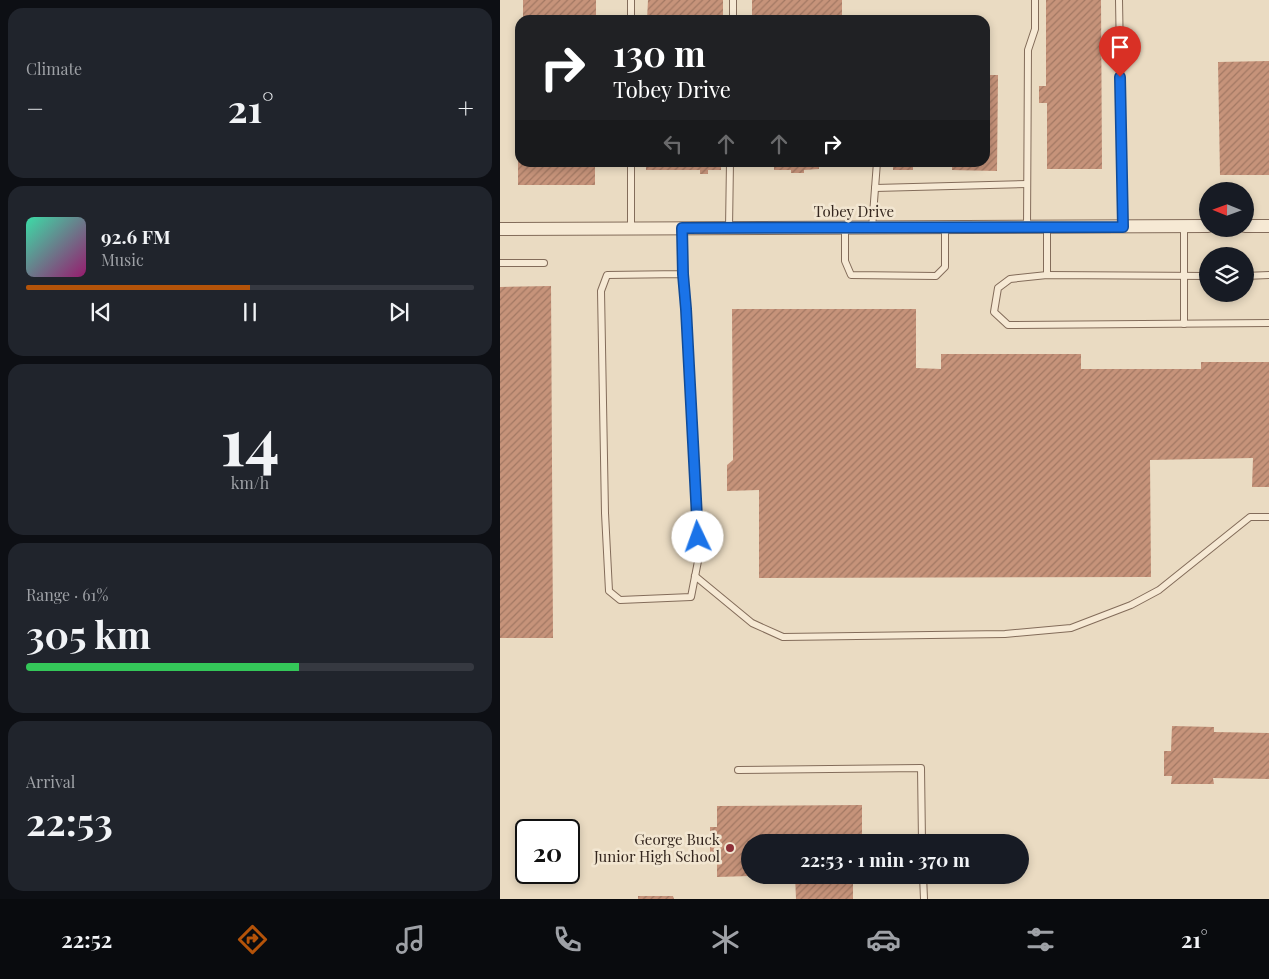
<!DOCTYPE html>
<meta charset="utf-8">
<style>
:root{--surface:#171b24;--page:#20242c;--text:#f1f3f6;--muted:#9ea1a6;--line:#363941;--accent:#b45309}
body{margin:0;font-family:"Playfair Display",serif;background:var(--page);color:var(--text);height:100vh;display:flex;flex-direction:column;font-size:19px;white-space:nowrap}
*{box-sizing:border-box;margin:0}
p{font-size:16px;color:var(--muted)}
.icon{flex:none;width:28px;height:28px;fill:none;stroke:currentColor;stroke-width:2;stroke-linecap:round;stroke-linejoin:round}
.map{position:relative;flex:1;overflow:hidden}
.panel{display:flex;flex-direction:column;gap:8px;padding:8px;background:#0d0f14;width:500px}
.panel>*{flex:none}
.guide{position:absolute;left:15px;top:15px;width:475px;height:152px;border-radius:15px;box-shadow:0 2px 8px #0003;background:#202124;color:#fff;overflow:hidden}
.needle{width:32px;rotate:271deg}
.tools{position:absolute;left:699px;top:182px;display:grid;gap:10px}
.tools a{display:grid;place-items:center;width:55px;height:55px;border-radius:50%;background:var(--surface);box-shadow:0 2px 8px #0003;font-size:25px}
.speed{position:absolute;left:15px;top:819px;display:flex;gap:10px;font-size:25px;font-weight:700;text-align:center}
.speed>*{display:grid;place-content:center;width:65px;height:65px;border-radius:50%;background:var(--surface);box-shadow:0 2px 8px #0003;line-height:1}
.speed .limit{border:2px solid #111;border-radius:8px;background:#fff;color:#111}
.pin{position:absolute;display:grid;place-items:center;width:42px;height:42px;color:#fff;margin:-51px -21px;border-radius:50% 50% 50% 0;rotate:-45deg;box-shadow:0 0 5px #0007}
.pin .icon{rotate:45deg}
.me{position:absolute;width:55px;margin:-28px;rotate:357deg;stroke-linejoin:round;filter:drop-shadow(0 0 4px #0008)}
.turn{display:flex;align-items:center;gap:18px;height:105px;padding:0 15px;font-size:22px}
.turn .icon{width:65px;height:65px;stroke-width:2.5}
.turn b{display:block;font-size:35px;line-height:42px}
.lanes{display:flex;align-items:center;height:48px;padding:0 15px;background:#0003;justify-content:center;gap:25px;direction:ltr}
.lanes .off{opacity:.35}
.big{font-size:38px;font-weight:700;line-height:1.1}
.panel .tile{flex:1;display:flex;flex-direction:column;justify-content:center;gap:8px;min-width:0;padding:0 18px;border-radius:15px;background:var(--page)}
.panel .dial{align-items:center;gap:0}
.dial b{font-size:65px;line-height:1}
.song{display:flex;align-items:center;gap:15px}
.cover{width:60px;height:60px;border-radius:8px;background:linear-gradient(135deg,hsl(160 70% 55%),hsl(320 70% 35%))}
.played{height:5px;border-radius:2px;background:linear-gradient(90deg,var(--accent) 50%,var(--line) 50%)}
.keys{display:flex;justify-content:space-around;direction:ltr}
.heat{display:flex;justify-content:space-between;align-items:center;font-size:28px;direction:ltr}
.charge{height:8px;border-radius:4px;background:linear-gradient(90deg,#34c759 61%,var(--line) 0)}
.trip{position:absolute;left:241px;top:834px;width:288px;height:50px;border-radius:25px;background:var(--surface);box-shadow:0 2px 8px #0003;font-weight:700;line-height:50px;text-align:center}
.menu{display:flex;height:80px;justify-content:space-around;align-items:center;background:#090b0e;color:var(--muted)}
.menu .icon{width:35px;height:35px}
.menu .on{color:var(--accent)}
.menu b{font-size:22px;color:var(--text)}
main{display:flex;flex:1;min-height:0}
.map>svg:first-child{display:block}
</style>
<main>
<section class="panel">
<div class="tile"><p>Climate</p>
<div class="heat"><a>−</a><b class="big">21°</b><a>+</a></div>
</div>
<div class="tile">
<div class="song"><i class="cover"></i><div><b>92.6 FM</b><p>Music</p></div></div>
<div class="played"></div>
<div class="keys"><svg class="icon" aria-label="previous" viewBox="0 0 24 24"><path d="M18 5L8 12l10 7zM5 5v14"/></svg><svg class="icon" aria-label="pause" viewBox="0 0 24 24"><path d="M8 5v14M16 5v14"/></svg><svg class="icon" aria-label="next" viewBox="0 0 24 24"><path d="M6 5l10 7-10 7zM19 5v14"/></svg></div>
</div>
<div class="tile dial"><b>14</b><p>km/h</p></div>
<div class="tile"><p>Range · 61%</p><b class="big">305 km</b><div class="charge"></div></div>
<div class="tile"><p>Arrival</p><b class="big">22:53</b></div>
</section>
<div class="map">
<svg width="769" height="899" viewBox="0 0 769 899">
<defs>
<pattern id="building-hatch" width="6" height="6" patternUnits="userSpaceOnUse" patternTransform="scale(1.25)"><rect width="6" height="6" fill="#c6937a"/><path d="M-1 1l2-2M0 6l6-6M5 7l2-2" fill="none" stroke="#a27863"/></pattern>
</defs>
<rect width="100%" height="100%" fill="#eadbc2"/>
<g fill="url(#building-hatch)">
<rect x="23" y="0" width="73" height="20"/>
<polygon points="148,0 223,0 223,20 147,20"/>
<rect x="252" y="0" width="90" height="20"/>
<polygon points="546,0 601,0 602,169 547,169 547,103 539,103 539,86 546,86"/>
<polygon points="769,61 769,175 720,175 718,62"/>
<polygon points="485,75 498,75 497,171 452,170 452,167 413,167 413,170 393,170 393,162 485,162"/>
<polygon points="18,151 20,151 20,162 95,162 95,185 18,185"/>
<polygon points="146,162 221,162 221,170 208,170 208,174 200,174 200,170 146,170"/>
<polygon points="274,162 319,162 319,169 304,170 304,173 291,173 291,170 274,170"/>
<polygon points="51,286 53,638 0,638 0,287"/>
<polygon points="232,309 416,309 416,368 441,369 441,354 581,354 581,369 701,369 701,362 769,362 769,487 752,487 753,458 650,460 651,577 259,578 259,490 227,491 227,465 233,460"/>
<polygon points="672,726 714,727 714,732 769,733 769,779 713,778 714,784 671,784 672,776 664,776 664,751 671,751"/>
<polygon points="362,805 362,842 250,842 250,876 217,877 217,854 210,853 210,827 217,827 217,806"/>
<polygon points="295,875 396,875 396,880 353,881 353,899 296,899"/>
<polygon points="138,896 173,896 174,899 138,899"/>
</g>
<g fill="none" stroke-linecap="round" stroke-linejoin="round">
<g stroke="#836c5a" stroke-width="8">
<g id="lane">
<polyline points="131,0 131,20"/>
<polyline points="619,0 623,227"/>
<polyline points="233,20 233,0"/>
<polyline points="431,20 432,20"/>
<polyline points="131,162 131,229"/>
<polyline points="375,188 527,184"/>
<polyline points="527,227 528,50 535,29 535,0"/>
<polyline points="684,227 684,324"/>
<polyline points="182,228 183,274 107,275 101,291 105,513 109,591 120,600 191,597 199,556 186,309 183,274"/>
<polyline points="229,228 230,162"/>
<polyline points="345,228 345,261 351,275 436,276 445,267 445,228"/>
<polyline points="372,228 377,162"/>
<polyline points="0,263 44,263"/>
<polyline points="547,275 547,227"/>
<polyline points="708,276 547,275 510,279 498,288 494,312 508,325 769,323"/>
<polyline points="745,276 769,275"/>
<polyline points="195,576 252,623 283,637 505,634 571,628 631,605 659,590 750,517 769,517"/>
<polyline points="238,770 421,768 422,842"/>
<polyline points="423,875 424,899"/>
</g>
</g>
<g stroke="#836c5a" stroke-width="14">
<g id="street">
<polyline points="745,226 769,226"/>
<polyline points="0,229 708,226"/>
</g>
</g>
<use href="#lane" stroke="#f6e9d4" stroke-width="6"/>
<use href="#street" stroke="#f6e9d4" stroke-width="12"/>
</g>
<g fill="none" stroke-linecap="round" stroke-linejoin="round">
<g stroke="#114b97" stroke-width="12">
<polyline id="route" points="198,537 186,309 183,274 182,228 623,227 620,77"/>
</g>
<use href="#route" stroke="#1a73e8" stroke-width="9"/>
</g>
<circle fill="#8d2f38" stroke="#f2e6d1" stroke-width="2" cx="230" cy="848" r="5"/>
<g text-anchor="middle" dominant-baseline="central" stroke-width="5" stroke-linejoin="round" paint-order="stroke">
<g font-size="15" fill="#34261e" stroke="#f2e6d1">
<text x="354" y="211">Tobey Drive</text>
</g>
<g font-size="15" fill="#34261e" stroke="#f2e6d1" text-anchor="end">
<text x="220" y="839">George Buck<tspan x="220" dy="17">Junior High School</tspan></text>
</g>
</g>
</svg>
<div class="tools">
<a><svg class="needle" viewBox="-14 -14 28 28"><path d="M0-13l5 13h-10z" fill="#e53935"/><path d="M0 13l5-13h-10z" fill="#9ea1a6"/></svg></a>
<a><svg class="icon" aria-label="layers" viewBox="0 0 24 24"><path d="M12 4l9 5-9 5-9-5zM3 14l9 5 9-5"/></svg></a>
</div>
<div class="speed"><div class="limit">20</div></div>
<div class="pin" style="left:620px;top:77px;background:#d93025"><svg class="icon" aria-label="arrive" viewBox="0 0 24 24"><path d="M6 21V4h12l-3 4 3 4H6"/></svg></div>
<svg class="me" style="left:198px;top:537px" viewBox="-20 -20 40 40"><circle r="19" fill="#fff"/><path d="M0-13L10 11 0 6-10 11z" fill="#1a73e8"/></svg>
<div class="trip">22:53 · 1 min · 370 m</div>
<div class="guide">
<div class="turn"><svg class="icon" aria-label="right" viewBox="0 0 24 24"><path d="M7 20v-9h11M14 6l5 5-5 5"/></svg><div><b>130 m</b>Tobey Drive</div></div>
<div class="lanes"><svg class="icon off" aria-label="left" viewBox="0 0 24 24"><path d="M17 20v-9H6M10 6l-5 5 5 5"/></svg><svg class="icon off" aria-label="ahead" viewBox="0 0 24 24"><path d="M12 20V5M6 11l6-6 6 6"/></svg><svg class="icon off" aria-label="ahead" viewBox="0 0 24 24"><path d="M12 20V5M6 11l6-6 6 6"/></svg><svg class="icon" aria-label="right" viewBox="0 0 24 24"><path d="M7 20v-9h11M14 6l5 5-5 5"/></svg></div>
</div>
</div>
</main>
<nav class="menu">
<b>22:52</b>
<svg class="icon on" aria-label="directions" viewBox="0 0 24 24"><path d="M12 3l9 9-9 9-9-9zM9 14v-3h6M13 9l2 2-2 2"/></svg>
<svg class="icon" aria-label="music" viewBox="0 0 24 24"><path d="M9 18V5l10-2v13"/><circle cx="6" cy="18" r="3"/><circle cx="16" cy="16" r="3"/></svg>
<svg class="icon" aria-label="phone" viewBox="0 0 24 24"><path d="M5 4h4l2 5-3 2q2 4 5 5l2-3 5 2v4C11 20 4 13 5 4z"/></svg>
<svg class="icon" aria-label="climate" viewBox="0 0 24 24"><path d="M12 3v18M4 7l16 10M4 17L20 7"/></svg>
<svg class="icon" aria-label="car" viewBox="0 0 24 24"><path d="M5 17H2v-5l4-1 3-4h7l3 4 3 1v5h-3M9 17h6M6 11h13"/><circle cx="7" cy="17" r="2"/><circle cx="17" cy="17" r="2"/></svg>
<svg class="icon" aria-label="filters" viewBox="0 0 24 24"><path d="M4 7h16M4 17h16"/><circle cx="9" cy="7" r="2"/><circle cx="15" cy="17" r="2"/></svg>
<b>21°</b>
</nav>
